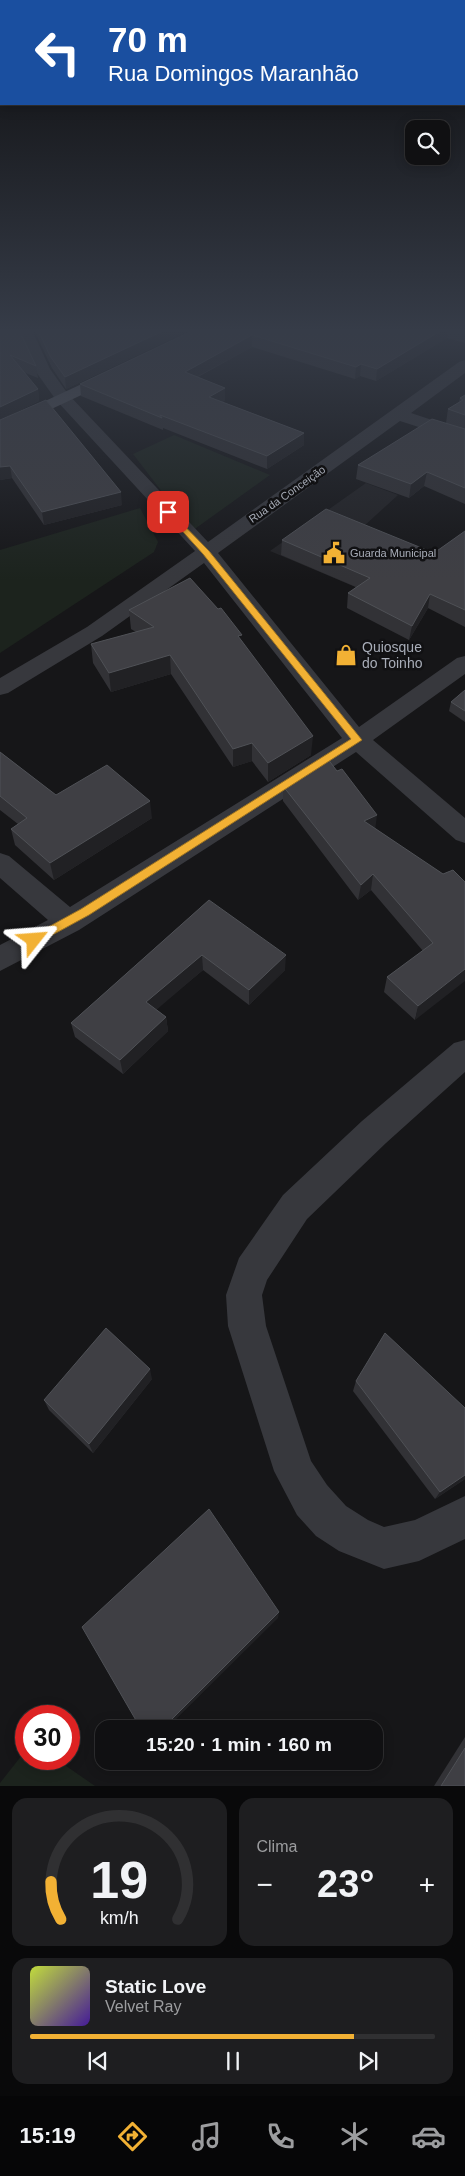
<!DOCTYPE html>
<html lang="pt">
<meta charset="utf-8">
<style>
:root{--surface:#101012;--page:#1e1e20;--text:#f1f3f6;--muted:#9c9d9f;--line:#303032;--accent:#f2b134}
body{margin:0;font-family:Arial,sans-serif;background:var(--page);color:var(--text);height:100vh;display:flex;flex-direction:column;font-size:19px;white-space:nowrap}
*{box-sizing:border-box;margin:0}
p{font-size:16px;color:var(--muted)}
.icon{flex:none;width:28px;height:28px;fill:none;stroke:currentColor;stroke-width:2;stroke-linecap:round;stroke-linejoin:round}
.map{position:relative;height:1786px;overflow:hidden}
.sheet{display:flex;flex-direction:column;gap:12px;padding:12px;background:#09090a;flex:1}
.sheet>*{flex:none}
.guide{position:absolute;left:0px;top:0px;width:465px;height:105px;box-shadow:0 2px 12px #0003,0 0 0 1px var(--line);background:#1a4fa0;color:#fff;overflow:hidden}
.tools{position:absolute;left:405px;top:120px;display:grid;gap:10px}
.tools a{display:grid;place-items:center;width:45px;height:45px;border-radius:10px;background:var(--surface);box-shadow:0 2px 12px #0003,0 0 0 1px var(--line);font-size:25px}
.speed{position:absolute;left:15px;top:1705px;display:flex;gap:10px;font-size:25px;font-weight:700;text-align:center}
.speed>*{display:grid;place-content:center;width:65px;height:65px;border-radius:50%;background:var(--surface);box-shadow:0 2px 12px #0003,0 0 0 1px var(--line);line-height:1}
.speed .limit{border:8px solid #d22;background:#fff;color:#111}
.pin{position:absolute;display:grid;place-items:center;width:42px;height:42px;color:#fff;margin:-21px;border-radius:10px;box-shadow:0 2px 8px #0006}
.me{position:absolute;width:55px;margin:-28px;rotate:62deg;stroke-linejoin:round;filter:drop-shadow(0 0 4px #0008)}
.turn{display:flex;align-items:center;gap:18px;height:105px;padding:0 25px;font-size:22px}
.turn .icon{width:65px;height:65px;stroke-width:2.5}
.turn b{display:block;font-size:35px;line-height:42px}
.big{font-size:38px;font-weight:600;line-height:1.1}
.sheet .tile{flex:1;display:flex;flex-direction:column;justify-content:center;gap:8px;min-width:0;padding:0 18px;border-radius:15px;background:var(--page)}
.sheet .dial{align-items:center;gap:0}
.dial svg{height:130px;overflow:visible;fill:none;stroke:var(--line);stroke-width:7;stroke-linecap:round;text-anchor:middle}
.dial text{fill:var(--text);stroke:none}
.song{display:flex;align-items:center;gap:15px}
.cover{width:60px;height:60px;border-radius:8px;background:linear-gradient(135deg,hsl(70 70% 55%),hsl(260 70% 35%))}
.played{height:5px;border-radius:2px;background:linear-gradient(90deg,var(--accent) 80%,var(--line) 80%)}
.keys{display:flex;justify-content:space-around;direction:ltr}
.heat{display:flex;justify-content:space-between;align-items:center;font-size:28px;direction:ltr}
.sheet .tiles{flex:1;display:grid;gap:12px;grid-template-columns:1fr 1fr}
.tile:last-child{grid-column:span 2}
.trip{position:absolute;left:95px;top:1720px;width:288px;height:50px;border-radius:15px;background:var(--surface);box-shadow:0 2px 12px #0003,0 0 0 1px var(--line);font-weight:600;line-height:50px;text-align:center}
.tabs{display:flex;height:80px;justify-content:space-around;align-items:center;background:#060607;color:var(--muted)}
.tabs .icon{width:35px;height:35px}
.tabs .selected{color:var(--accent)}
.tabs b{font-size:22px;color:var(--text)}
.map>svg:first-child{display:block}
</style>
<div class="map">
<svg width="465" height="1786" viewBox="0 0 465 1786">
<rect width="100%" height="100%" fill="#161618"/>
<polygon fill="#222225" points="366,483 398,495 364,526 360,589 270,551"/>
<g fill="#1c231d">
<polygon points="174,435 270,475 192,531 133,454"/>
<polygon points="140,508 158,542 154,552 0,653 0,550"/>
<polygon points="26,1750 26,1759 56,1759 95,1786 0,1786 0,1783"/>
</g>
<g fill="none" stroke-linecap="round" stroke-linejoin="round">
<g fill="#37383d" fill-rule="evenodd">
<polygon points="17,330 32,330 50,369 68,394 208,542 459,362 465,360 465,373 411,413 465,431 465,442 400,421 218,553 359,727 457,658 465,656 465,674 373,740 465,818 465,843 456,840 356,752 79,930 0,971 0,945 48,920 0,878 0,853 9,856 70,907 342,738 204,563 102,636 8,693 0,695 0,678 87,627 195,551 56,400 34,369"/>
<polygon points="465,1040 465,1072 386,1143 307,1219 267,1280 262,1295 266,1326 311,1461 327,1485 346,1506 368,1520 384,1527 415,1520 465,1496 465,1539 419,1561 384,1569 339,1551 316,1536 297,1515 274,1471 228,1326 226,1295 239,1258 283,1195 362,1121 454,1043"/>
</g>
<polygon fill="#53555c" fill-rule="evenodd" points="114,369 122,374 120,377 0,433 0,422"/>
</g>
<g fill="#323236">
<polygon points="0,330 36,366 38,378 23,372 38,389 39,401 0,420"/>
<polygon points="34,330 190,330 66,389 52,368"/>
<polygon points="194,330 465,330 465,343 447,338 376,381 360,376 355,379 252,347 198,377 225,388 225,400 223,402 304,433 304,445 267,469 163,428 163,430 81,396 80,384"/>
<polygon points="465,395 465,504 424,486 409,498 356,479 358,465 446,423 448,409 459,402 460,398"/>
<polygon points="0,420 122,505 44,525 12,478 0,480"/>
<polygon points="465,531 465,627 428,608 409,640 347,608 348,593 356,587 281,555 282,540 434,553"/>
<polygon points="129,610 242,641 311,755 268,782 252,761 233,767 171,674 111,692 93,663 91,644 136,632 131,629"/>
<polygon points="465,690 465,722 449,711 451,702"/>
<polygon points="0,752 56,795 152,818 54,880 15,845 11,829 18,824 0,810"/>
<polygon points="283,786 375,829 443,874 453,870 415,1020 384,992 387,977 423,951 371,890 358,900 283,801"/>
<polygon points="209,900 285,970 249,1005 203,970 156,1009 166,1017 168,1031 123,1074 75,1037 71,1023"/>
<polygon points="152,1379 93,1453 49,1410 44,1400"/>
<polygon points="356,1381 465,1408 465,1479 435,1499 353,1391"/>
<polygon points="465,1737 465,1786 434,1786"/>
</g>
<g fill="#212124">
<polygon points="165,330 190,330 66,389 65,377"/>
<polygon points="442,330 448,330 447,338 376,381 377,369"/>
<polygon points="252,335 252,347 185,383 185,372"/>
<polygon points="361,364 360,376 355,379 356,367"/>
<polygon points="225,388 225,400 209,409 209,397"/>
<polygon points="38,389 39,401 0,420 0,407"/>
<polygon points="304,433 304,445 267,469 267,456"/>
<polygon points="10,466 12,478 0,480 0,467"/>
<polygon points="427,472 424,486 409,498 411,484"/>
<polygon points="121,492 122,505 44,525 42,512"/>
<polygon points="430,594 428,608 409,640 412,626"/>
<polygon points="170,655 171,674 111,692 109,673"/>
<polygon points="313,736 311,755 268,782 268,763"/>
<polygon points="252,743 252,761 233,767 233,749"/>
<polygon points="150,801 152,818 54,880 50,863"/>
<polygon points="377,815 375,831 364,821"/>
<polygon points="373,874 371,890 358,900 361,885"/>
<polygon points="202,955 203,970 148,1017 146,1002"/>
<polygon points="286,955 285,970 249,1005 249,990"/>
<polygon points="465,969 465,981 415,1020 418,1006"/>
<polygon points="166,1017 168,1031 123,1074 120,1060"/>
<polygon points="150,1369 152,1379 93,1453 89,1444"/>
<polygon points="465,1475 465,1479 435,1499 440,1492"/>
<polygon points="279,1612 278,1618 166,1729 162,1729"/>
</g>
<g fill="#3f3f44" stroke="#4f5156">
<polygon points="0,330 19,330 36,366 10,355 38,389 0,407"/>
<polygon points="38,330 165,330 65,377 50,356"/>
<polygon points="194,330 442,330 377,369 361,364 356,367 252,335 185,372 225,388 209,397 304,433 267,456 160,415 162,418 80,384"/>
<polygon points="465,395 465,415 448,409 463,400 460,398"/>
<polygon points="46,400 121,492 42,512 10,466 0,467 0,420"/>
<polygon points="432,419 465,429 465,488 427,472 411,484 358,465"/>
<polygon points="326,509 434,553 465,531 465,610 430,594 412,626 348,593 370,578 282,540"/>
<polygon points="190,578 218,609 221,608 242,635 238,636 313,736 268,763 252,743 233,749 170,655 109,673 91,644 154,627 129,610"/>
<polygon points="465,690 465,711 451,702"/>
<polygon points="0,752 56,795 107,765 150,801 50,863 11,829 27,818 0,796"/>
<polygon points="327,758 337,771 342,769 377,815 364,821 443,874 453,870 465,882 465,969 418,1006 387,977 433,943 373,874 361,885 283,786"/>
<polygon points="209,900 286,955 249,990 202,955 146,1002 166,1017 120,1060 71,1023"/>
<polygon points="106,1328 150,1369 89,1444 44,1400"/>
<polygon points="385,1333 465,1408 465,1475 440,1492 356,1381"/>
<polygon points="209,1509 279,1612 162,1729 141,1729 82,1627"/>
<polygon points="465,1748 465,1786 441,1786"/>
</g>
<linearGradient id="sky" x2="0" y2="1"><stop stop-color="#0c0c0d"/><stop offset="0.57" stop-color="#363c48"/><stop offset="1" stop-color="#363c48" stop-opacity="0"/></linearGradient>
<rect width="465" height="580" fill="url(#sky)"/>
<polygon fill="#f2b134" stroke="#9d7322" points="168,509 209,551 362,740 89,915 34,945 30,944 30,937 81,909 351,739 203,554 166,513 165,512"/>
<defs>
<g id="civic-bare" transform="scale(1.725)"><path d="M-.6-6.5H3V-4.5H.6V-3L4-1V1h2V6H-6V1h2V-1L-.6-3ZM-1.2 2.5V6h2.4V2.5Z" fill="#f2b134" stroke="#111113" stroke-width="2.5" paint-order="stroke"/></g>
<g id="shop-bare" transform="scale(1.725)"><path d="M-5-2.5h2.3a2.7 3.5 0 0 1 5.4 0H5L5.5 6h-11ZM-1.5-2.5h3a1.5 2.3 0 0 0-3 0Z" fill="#f2b134" stroke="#111113" stroke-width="2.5" paint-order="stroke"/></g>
</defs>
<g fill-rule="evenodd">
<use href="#civic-bare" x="334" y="553"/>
<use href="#shop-bare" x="346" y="655"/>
</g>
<g text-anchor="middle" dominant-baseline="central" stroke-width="5" stroke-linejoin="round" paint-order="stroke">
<g font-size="11" fill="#a8adb8" stroke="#111113">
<text transform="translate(287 494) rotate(-35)">Rua da Conceição</text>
</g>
<g font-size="11" fill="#a8adb8" stroke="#111113" text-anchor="start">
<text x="350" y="553">Guarda Municipal</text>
</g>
<g font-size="14" fill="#a8adb8" stroke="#111113" text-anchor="start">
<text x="362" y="647">Quiosque<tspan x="362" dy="16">do Toinho</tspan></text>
</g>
</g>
</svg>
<div class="tools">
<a><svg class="icon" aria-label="search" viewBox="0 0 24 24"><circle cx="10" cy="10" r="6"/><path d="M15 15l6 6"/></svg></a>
</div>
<div class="speed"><div class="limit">30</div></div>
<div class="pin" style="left:168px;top:512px;background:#d93025"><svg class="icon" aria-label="arrive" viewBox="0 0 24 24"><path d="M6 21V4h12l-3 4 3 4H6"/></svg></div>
<svg class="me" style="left:34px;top:940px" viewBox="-20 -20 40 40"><path d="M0-17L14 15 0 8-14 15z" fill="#f2b134" stroke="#fff" stroke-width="4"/></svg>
<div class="trip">15:20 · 1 min · 160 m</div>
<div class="guide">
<div class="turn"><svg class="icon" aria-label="left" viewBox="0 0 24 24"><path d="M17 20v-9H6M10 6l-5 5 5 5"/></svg><div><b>70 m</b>Rua Domingos Maranhão</div></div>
</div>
</div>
<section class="sheet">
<div class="tiles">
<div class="tile dial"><svg viewBox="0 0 100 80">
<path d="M14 69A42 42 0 1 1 86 69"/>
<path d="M14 69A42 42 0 0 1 8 46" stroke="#f2b134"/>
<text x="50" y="56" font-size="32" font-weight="700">19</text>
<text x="50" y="72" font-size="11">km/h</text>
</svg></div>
<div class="tile"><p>Clima</p>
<div class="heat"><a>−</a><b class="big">23°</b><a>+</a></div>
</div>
<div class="tile">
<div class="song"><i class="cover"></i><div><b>Static Love</b><p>Velvet Ray</p></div></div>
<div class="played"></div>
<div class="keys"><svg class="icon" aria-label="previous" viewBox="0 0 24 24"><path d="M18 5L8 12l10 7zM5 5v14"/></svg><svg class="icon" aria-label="pause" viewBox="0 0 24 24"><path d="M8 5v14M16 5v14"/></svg><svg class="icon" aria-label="next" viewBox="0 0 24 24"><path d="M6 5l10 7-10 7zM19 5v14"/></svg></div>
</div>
</div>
</section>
<nav class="tabs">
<b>15:19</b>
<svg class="icon selected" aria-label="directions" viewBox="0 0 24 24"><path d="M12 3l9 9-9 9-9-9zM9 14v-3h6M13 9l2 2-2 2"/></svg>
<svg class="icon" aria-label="music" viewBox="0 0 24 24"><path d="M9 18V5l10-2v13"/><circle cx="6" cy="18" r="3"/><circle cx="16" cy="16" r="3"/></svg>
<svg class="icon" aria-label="phone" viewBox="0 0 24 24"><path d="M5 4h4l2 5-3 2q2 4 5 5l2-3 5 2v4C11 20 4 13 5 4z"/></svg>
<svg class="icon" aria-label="climate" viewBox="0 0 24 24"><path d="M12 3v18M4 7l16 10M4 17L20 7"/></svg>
<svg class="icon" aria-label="car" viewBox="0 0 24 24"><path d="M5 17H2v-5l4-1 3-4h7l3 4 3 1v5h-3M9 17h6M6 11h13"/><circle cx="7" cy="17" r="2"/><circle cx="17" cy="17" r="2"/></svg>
</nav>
